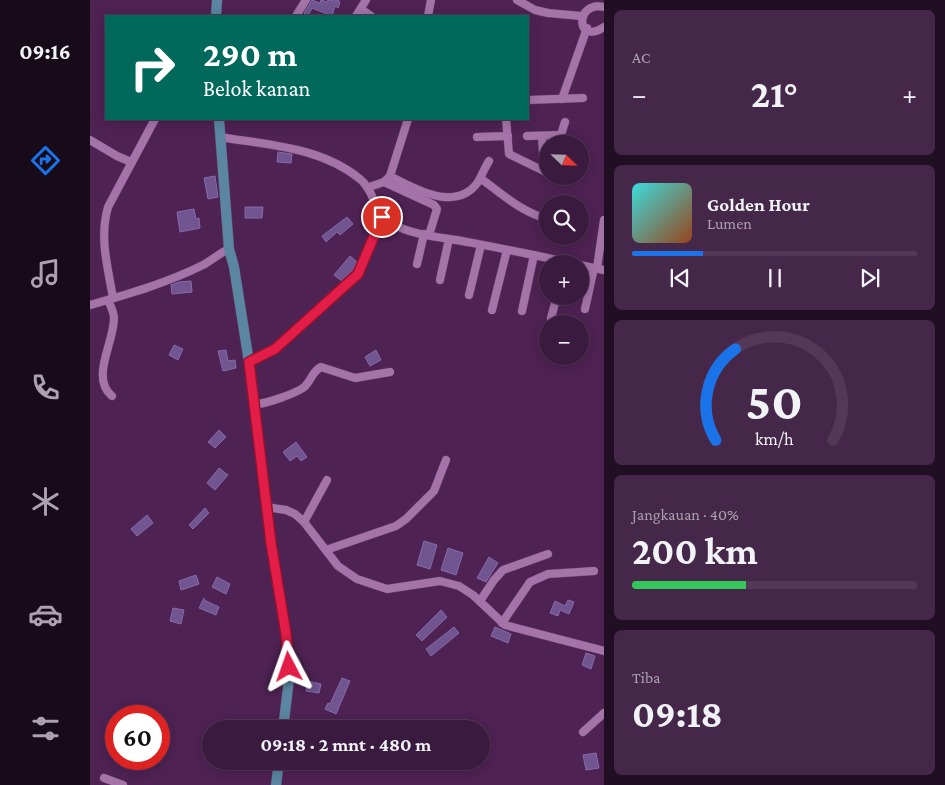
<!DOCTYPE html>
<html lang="id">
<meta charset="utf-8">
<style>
:root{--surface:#3a1a3e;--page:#452749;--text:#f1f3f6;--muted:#aba1b0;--line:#543858;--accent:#1a73e8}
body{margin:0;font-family:"Crimson Pro",serif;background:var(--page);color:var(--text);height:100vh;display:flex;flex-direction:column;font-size:19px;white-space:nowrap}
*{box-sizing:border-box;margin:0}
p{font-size:16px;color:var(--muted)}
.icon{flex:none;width:28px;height:28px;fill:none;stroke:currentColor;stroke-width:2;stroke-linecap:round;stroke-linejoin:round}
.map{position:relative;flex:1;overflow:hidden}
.details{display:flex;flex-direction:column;gap:10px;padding:10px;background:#200e22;width:341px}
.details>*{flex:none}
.hud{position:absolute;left:15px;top:15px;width:424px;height:105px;border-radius:0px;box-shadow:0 2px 12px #0003,0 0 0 1px var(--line);background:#00695c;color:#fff;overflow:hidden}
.needle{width:32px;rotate:113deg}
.fabs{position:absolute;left:449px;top:135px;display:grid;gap:10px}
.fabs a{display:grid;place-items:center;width:50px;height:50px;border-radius:50%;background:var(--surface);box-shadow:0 2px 12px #0003,0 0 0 1px var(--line);font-size:25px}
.speed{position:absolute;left:15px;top:705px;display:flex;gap:10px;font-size:25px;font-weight:700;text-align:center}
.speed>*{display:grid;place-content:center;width:65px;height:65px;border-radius:50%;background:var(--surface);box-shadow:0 2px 12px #0003,0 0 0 1px var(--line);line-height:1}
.speed .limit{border:8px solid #d22;background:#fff;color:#111}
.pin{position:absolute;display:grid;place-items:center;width:42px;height:42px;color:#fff;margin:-21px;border:2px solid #fff;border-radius:50%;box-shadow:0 1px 5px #0007}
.me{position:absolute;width:55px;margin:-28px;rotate:356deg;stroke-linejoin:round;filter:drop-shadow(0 0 4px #0008)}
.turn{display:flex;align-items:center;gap:18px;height:105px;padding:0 15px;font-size:22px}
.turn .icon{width:65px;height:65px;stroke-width:2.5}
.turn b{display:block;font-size:35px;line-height:42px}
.big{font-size:38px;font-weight:700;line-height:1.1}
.details .card{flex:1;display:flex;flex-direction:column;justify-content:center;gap:8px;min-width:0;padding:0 18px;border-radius:8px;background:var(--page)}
.details .dial{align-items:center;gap:0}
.dial svg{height:130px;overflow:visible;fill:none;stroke:var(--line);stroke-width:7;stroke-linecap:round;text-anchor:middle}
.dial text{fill:var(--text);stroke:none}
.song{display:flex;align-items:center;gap:15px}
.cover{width:60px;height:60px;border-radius:8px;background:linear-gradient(135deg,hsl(180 70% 55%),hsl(20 70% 35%))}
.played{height:5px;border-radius:2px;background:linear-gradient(90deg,var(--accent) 25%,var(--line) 25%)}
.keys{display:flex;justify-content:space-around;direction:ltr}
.heat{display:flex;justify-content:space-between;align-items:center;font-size:28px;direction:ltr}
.charge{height:8px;border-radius:4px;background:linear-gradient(90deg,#34c759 40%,var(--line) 0)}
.trip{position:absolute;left:112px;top:720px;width:288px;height:50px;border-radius:25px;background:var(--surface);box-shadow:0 2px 12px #0003,0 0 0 1px var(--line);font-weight:700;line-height:50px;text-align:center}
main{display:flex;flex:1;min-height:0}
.menu{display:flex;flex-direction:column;width:90px;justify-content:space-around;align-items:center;background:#170a19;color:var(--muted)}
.menu .icon{width:35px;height:35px}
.menu .active{color:var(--accent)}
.menu b{font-size:22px;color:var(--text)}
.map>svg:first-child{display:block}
</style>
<main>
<nav class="menu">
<b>09:16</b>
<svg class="icon active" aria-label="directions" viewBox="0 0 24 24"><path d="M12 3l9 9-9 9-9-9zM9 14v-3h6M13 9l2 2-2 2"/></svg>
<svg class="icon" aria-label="music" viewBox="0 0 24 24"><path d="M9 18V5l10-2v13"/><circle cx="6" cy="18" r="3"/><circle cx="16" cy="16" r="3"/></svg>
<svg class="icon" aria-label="phone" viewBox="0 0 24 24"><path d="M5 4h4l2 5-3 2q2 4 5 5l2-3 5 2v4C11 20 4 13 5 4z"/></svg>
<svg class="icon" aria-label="climate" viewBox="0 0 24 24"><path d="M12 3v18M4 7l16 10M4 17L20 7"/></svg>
<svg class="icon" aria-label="car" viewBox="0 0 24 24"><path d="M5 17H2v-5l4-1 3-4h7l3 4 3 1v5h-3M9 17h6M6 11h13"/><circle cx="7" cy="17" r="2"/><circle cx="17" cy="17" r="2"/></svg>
<svg class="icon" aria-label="filters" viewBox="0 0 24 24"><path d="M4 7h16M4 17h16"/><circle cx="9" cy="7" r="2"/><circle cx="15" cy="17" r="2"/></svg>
</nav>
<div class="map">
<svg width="514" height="785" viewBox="0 0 514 785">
<rect width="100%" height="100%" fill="#4e2253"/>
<g fill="#705591" stroke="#866ba8">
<polygon points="222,0 230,3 231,0 237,2 238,0 248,0 250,2 248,8 245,6 242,16 222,8 218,16 214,13"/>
<polygon points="188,152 202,154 201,163 187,162"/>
<polygon points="125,176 128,197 118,199 114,178"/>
<polygon points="155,207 173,207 172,218 155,218"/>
<polygon points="104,209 106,219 109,218 110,228 90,232 87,212"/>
<polygon points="257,217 263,224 250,235 247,232 236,242 232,236"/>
<polygon points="260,256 267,262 263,271 252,281 244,275"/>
<polygon points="101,281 102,292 82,294 81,285 89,282"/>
<polygon points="84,345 93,349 88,360 79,355"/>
<polygon points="136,350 138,361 145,360 146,368 133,371 128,351"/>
<polygon points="286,350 291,360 280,366 275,357"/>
<polygon points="129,430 136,437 125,448 118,442"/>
<polygon points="206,442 217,457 211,461 207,456 200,461 193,452"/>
<polygon points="129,468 138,475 125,490 117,483"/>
<polygon points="115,508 119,513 103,529 99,525"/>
<polygon points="57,515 63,523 47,536 41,529"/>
<polygon points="334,541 347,545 340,569 327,565"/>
<polygon points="358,548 373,553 366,575 351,570"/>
<polygon points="399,557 408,563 396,582 387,578"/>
<polygon points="106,575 109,584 91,590 89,581"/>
<polygon points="127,577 140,584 136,594 122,587"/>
<polygon points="114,598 114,600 129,607 126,615 109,608"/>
<polygon points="478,600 484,602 479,614 470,610 468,616 460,613 465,601 475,606"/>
<polygon points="83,608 94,610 91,624 80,621"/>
<polygon points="351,610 357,617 332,641 326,635"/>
<polygon points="364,627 369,633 341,656 336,649"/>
<polygon points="405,627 421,634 418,643 401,636"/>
<polygon points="496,653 505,656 501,669 492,665"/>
<polygon points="252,678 260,681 246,714 235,709 238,703 240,704"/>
<polygon points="218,681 231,684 229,693 216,691"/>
<polygon points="506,753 509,768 496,770 493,755"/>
</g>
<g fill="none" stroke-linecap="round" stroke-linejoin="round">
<g stroke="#633e67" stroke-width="9">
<g id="minor">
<polyline points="427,0 445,10 458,13 491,16"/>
<path d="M514,7C485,0 485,46 514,27"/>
<polyline points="271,9 281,16"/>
<polyline points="206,16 216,0"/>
<polyline points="266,16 276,0"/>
<polyline points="338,16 341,0"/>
<polyline points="472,99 497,28"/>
<polyline points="438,100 493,98"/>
<polyline points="416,119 419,154 458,173"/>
<polyline points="437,136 470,135"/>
<polyline points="452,136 454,171"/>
<path d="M130,137C178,145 231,147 270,179C286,192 282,212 302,224C323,235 349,237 372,241C409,248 447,255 484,264"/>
<polyline points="387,137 418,136"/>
<polyline points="0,140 27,156 41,162"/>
<polyline points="468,144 475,122"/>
<path d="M300,176C325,189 366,213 388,182C392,175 395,167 399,161"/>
<polyline points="463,176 468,179"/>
<path d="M390,178C411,193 432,213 458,219"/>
<polyline points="294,182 344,205 347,209 339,235"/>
<polyline points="279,187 294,182 300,176 318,119"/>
<polyline points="327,264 334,234"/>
<polyline points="490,265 514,270"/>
<polyline points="507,268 514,220"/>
<polyline points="350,280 359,239"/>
<polyline points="379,295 391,245"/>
<path d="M23,298C18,268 9,238 18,207L65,119"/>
<path d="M18,300C20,305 24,312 24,318C24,343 0,378 22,396"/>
<path d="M0,305C38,294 77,283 113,265C122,260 130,253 139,249"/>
<polyline points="495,309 504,268"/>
<polyline points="402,310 417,250"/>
<polyline points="432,311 444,255"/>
<polyline points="461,318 467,296"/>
<polyline points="159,362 185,349 268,274 292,217"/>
<path d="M164,405C177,403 202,395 213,388C221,382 222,371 231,367L265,378L300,372"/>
<polyline points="176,507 196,510 205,514 214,522 248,566 267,579 297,589 350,581 369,586 383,595 415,625 514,651"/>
<polyline points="214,522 237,480"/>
<polyline points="236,550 306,526 316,519 344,491 356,460"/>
<polyline points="390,601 404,580 413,570 458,554"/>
<polyline points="412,623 440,582 458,574 504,571"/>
<polyline points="493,732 514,713"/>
<polyline points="14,778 33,785"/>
</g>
</g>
<g stroke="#633e67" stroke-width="11">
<g id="major">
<polyline points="126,16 127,0"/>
<polyline points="129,119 139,249 144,267 159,362 181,543 196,634 199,679 193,729"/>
<polyline points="186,785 189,761"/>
</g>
</g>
<use href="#minor" stroke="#a473a8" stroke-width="8"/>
<use href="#major" stroke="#5a86a1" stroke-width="10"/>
</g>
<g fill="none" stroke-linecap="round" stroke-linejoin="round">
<g stroke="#92132f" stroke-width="12">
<polyline id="route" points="199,667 196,634 181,543 159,362 185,349 268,274 292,217"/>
</g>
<use href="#route" stroke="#e11d48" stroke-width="9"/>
</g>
</svg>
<div class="fabs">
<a><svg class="needle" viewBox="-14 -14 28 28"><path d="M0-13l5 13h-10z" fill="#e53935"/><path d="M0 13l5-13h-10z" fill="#aba1b0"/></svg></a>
<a><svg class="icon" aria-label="search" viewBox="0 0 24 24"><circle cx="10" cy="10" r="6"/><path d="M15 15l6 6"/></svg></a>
<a>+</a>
<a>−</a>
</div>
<div class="speed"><div class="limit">60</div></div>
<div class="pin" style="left:292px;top:217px;background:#d93025"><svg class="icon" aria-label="arrive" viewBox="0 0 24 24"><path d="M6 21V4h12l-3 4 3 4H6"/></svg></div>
<svg class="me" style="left:199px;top:667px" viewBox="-20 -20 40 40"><path d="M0-17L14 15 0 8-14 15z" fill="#e11d48" stroke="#fff" stroke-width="4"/></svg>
<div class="trip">09:18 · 2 mnt · 480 m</div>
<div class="hud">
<div class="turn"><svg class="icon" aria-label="right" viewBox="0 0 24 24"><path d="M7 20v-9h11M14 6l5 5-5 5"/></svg><div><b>290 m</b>Belok kanan</div></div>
</div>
</div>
<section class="details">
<div class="card"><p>AC</p>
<div class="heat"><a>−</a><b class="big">21°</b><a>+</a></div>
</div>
<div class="card">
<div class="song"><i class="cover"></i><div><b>Golden Hour</b><p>Lumen</p></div></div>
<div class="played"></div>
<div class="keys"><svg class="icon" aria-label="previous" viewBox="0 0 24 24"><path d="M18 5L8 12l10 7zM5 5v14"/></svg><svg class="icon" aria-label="pause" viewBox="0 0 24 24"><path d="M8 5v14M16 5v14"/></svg><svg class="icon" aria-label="next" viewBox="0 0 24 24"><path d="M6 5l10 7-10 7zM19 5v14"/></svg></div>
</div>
<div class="card dial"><svg viewBox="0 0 100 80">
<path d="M14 69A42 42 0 1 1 86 69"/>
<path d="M14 69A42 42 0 0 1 26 13" stroke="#1a73e8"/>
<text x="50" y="56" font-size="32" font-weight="700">50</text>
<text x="50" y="72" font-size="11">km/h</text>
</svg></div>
<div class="card"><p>Jangkauan · 40%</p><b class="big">200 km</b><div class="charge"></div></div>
<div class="card"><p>Tiba</p><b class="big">09:18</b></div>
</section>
</main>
